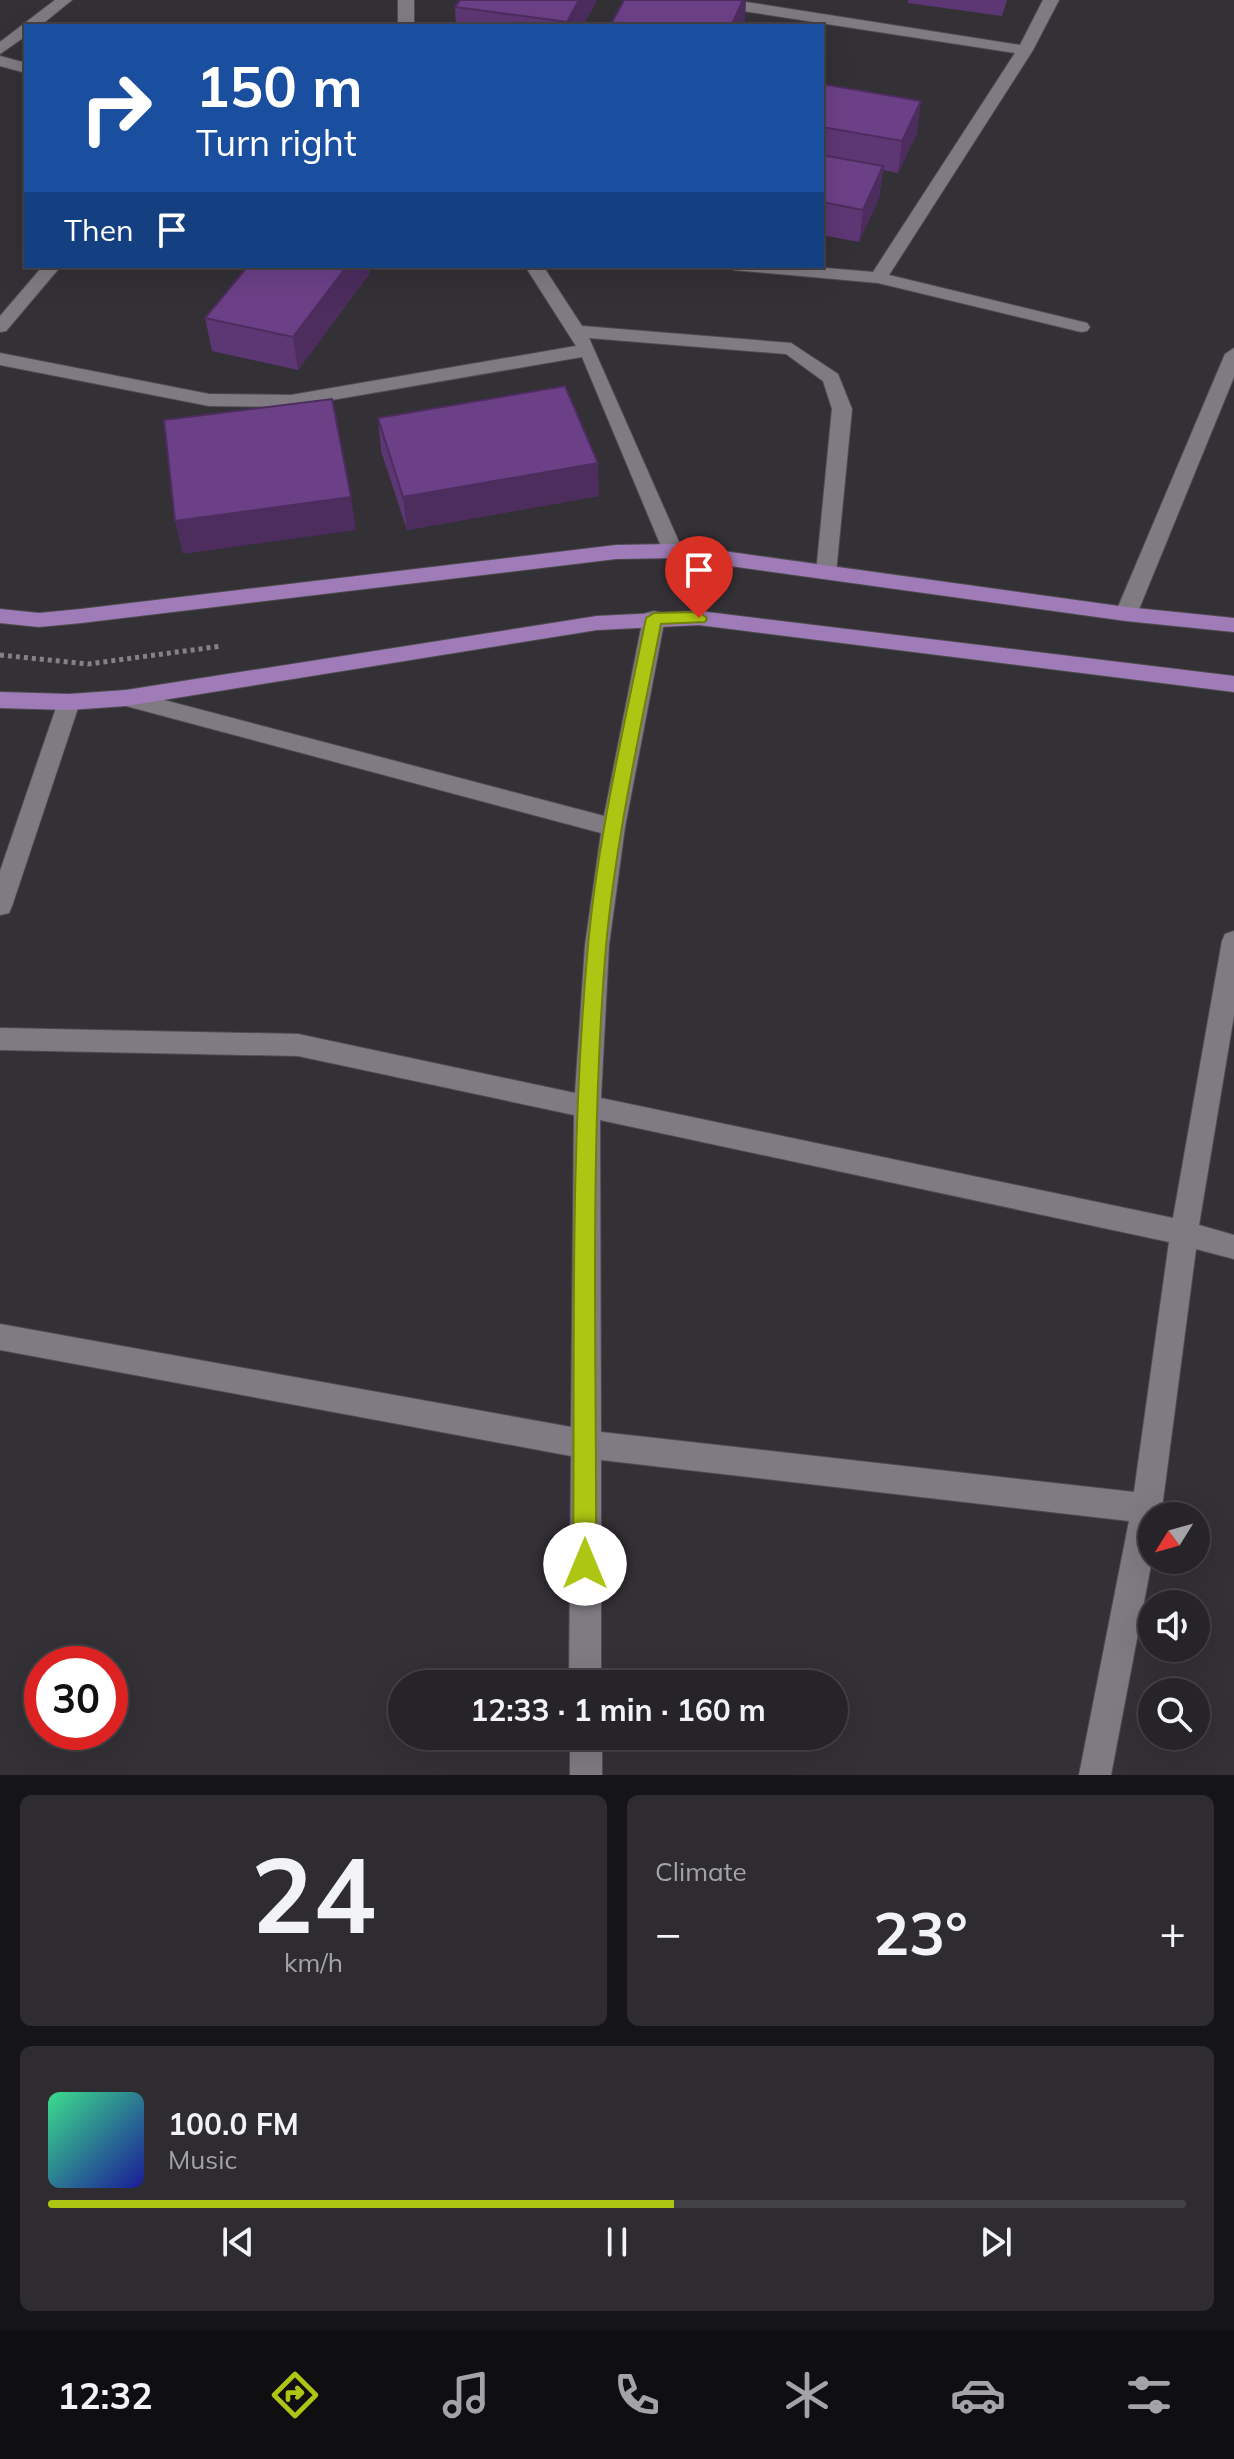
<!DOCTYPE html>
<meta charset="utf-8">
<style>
:root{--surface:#262428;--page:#2e2c30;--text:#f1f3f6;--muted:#a4a4a8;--line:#424145;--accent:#acc613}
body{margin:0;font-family:Mulish,sans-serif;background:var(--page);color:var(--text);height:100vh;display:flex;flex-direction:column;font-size:30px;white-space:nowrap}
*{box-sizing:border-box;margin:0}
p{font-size:26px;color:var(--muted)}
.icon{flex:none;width:44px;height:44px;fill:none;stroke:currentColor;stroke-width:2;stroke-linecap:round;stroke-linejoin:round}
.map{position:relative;height:1775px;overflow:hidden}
.sheet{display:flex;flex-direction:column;gap:20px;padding:20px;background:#151416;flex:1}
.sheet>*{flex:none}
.hud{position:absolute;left:24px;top:24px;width:800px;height:244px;border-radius:0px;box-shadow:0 8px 32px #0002,0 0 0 2px var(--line);background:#1a4fa0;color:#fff;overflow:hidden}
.needle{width:52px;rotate:233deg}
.buttons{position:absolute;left:1138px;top:1502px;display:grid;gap:16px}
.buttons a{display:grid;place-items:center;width:72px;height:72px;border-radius:50%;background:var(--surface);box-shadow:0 8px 32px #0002,0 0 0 2px var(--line);font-size:40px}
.speed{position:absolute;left:24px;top:1646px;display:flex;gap:16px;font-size:40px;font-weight:700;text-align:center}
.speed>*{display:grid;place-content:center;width:104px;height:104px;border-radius:50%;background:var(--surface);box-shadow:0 8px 32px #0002,0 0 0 2px var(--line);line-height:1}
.speed .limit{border:12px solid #d22;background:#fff;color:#111}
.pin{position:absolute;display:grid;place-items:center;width:68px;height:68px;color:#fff;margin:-82px -34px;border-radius:50% 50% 50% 0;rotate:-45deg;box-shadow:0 0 8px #0007}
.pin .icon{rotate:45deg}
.me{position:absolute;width:88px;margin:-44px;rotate:0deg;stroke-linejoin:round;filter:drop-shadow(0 0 6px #0008)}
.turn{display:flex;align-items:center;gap:28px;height:168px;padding:0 40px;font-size:36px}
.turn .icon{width:104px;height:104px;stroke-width:2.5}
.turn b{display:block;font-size:56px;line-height:68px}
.then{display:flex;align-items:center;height:76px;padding:0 40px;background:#0003;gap:16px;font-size:30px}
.big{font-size:60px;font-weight:700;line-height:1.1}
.sheet .card{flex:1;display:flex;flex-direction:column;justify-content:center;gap:12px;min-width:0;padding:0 28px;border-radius:12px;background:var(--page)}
.sheet .dial{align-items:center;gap:0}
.dial b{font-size:104px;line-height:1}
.song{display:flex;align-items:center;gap:24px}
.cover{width:96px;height:96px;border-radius:12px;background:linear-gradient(135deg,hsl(150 70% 55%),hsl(240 70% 35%))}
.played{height:8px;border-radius:4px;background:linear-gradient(90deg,var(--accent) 55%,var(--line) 55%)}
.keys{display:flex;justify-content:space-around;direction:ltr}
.heat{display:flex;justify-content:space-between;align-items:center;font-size:44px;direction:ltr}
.sheet .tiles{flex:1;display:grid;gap:20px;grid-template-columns:1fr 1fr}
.card:last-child{grid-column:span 2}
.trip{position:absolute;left:388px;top:1670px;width:460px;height:80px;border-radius:40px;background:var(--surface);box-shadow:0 8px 32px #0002,0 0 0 2px var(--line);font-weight:700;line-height:80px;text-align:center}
.tabs{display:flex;height:128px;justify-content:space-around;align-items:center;background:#0f0e10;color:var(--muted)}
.tabs .icon{width:56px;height:56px}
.tabs .current{color:var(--accent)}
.tabs b{font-size:36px;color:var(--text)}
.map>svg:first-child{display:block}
</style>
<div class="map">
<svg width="1234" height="1775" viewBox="0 0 1234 1775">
<rect width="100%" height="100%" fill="#333036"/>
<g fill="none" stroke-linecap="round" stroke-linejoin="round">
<g stroke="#504d52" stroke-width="2">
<g id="minor">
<rect x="398" y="0" width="16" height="26"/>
<polygon points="696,0 733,0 1020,45 1043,0 1059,0 1033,50 889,275 1087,323 1090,327 1087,331 1081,332 878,283 733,270 730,266 801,266 873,272 1015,53 704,5"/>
<polygon points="0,56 26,63 26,73 0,66"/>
<polygon points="43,266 61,266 6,331 0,332 0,316"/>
<polygon points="525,266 543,266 582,326 791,343 838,374 852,409 836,573 833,578 819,578 816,573 832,409 823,381 786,354 589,338 683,551 673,558 663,551 582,357 291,407 209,406 0,365 0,353 209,394 291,395 576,346"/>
<polygon points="1234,348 1234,377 1137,614 1134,619 1118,619 1115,614 1225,354"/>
<path d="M654,611L662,613L665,618L625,827L609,945L601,1098L1173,1218L1222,941L1225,934L1234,931V1015L1199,1225L1234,1235V1259L1196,1249L1162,1508L1161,1516H1152V1560L1111,1775H1079L1129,1521L601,1460V1684H569L571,1456L0,1350V1324L571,1427L574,1115L298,1056L0,1050V1028L298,1034L575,1093L585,945L601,833L126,706L118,704L115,698L118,692L126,690L604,816L643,618L646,613ZM600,1120L1169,1242L1134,1492L601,1432Z"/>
<polygon points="69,694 77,696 80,702 12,906 9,913 0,915 0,871 58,702 61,696"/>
<rect x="570" y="1736" width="32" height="39"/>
</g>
</g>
<g stroke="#504d52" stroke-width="2">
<polygon id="secondary" points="55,0 72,0 40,26 26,26 26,36 0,54 0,42"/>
</g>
<g stroke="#504d52" stroke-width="2">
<g id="primary">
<polygon points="673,544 1126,607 1234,618 1234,632 1126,621 673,558 616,559 81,623 39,627 0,623 0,609 39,613 81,609 616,545"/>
<polygon points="699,611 1234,676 1234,692 699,625 597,630 126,706 69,710 0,708 0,692 69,694 126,690 597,616"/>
</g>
</g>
<polyline stroke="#858287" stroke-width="5" stroke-dasharray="4 4" stroke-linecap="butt" points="0,655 88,664 222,646"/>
<use href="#minor" fill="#807b83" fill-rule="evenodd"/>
<use href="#secondary" fill="#807b83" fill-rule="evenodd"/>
<use href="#primary" fill="#9f7cb7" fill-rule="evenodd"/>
</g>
<g fill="#5d3774">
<polygon points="908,0 1007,0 1002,16 908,3"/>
<polygon points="596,2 583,26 456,26 455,7"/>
<polygon points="822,84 917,133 898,173 883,170 879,198 859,242 822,235"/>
<polygon points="248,266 369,266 370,273 298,370 212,351 205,318"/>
<polygon points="378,418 599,496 407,530 381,451"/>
</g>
<g fill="#4c2d5e">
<polygon points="579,0 596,0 596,2 583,26 567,26 567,22"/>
<polygon points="743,0 746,0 745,23 744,26 731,26"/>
<polygon points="921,101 917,133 898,173 902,141"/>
<polygon points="883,166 879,198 859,242 863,210"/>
<polygon points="347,266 369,266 370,273 298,370 293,337"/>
<polygon points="598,463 599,496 407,530 403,497"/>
<polygon points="351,497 356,530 183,554 175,521"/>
</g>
<g fill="#6c4087" stroke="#4c2d5e" stroke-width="2">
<polygon points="460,0 579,0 567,22 455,7"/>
<polygon points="624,0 743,0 731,26 610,26"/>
<polygon points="822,84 921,101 902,141 822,127"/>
<polygon points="822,155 883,166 863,210 822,202"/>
<polygon points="248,266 347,266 293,337 205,318"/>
<polygon points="565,386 598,463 403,497 378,418"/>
<polygon points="332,399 351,497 175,521 164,420"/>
</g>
<path fill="#acc613" stroke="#70810c" stroke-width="2" d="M699,612L707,618L705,622L661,624C640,731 616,838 606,946C589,1151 597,1358 596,1564L593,1572L585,1576L576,1572L573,1564C575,1358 569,1151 588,946C598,836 624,727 646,618L654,613Z"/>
</svg>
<div class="buttons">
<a><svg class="needle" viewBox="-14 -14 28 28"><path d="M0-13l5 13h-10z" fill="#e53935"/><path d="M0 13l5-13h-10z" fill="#a4a4a8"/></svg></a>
<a><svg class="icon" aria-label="sound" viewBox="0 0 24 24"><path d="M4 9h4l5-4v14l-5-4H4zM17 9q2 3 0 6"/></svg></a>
<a><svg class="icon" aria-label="search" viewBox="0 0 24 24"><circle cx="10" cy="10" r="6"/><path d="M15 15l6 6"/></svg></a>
</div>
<div class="speed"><div class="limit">30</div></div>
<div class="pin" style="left:699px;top:618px;background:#d93025"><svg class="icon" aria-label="arrive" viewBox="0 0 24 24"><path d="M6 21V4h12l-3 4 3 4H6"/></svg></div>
<svg class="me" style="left:585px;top:1564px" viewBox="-20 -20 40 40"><circle r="19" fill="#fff"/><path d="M0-13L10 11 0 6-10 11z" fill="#acc613"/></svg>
<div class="trip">12:33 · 1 min · 160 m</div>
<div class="hud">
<div class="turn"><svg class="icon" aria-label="right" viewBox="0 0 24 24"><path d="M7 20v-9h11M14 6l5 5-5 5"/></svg><div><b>150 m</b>Turn right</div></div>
<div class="then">Then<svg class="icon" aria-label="arrive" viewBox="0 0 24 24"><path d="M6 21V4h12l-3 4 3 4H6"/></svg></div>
</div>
</div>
<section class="sheet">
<div class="tiles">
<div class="card dial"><b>24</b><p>km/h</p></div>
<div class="card"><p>Climate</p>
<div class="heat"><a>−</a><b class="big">23°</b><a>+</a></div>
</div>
<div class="card">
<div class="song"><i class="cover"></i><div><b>100.0 FM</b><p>Music</p></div></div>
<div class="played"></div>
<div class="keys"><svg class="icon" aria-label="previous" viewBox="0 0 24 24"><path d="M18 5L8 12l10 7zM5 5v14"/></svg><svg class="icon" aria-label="pause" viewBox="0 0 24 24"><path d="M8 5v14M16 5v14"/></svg><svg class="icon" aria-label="next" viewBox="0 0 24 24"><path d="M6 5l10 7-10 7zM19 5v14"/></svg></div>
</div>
</div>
</section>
<nav class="tabs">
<b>12:32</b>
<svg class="icon current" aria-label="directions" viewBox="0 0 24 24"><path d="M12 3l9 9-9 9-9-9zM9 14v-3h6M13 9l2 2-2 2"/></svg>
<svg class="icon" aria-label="music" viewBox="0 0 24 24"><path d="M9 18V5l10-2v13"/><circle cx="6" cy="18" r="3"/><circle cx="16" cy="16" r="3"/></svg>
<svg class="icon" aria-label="phone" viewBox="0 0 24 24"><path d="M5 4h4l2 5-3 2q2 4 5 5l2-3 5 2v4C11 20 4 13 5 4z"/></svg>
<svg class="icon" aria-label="climate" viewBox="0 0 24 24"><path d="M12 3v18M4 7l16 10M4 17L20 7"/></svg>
<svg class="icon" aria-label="car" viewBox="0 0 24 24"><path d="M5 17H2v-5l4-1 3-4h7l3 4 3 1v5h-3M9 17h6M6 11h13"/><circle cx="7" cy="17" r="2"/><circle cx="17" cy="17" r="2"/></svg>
<svg class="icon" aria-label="filters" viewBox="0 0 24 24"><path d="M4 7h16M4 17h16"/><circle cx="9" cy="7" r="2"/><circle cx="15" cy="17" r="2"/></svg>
</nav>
